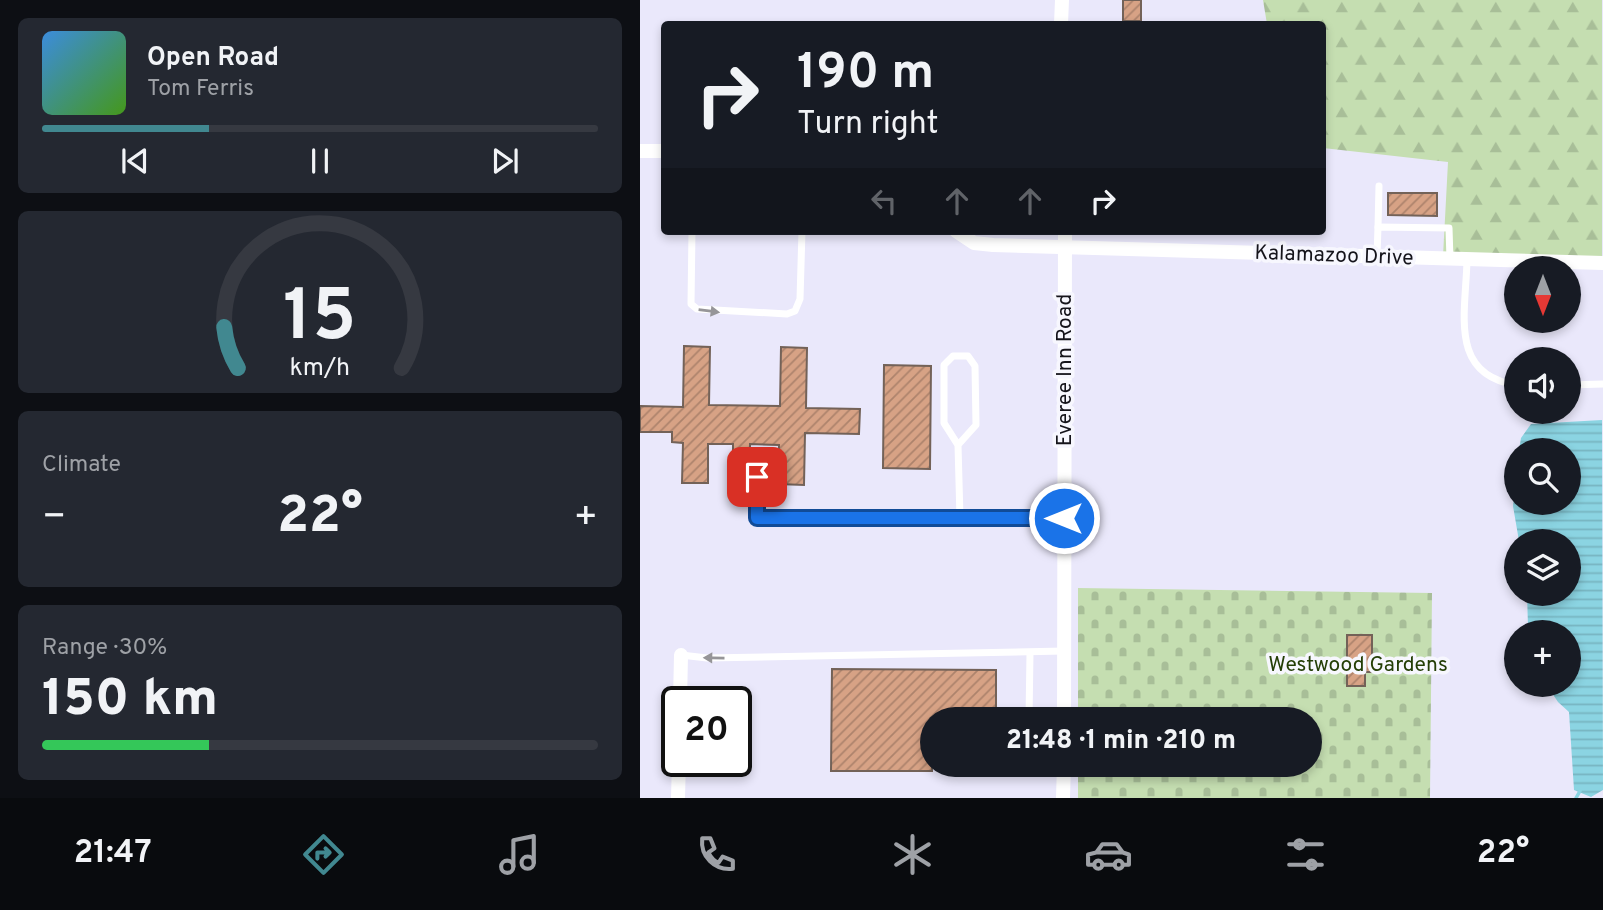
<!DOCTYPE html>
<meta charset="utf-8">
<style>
:root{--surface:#171b24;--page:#242831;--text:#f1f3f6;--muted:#9ea1a6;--line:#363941;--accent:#418890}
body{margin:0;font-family:Overpass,sans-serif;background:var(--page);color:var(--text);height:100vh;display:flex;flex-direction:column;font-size:26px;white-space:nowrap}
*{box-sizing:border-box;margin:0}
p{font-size:23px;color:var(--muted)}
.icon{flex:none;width:38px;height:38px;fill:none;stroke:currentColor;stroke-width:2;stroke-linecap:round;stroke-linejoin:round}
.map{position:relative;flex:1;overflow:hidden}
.panel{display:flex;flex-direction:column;gap:18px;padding:18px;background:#0d0f14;width:640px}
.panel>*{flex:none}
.top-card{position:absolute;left:21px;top:21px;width:665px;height:214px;border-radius:7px;box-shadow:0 4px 10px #0003;background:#171b24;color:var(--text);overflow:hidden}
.needle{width:46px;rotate:180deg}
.fabs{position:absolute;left:864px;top:256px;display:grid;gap:14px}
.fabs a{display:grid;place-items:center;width:77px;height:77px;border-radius:50%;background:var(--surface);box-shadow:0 4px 10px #0003;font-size:35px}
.speed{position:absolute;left:21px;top:686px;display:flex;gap:14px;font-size:35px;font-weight:700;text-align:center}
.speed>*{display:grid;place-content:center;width:91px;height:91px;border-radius:50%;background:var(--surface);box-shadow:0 4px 10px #0003;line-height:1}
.speed .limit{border:4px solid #111;border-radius:10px;background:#fff;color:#111}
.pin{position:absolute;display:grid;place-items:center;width:60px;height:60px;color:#fff;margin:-30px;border-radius:14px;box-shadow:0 4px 10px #0006}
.me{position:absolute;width:77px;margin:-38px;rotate:270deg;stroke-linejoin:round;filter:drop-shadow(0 0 5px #0008)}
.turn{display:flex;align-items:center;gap:24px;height:147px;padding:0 21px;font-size:32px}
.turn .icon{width:91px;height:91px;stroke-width:2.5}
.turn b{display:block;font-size:49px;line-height:60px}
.lanes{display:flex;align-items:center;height:66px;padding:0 21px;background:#0003;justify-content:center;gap:35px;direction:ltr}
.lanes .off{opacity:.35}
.big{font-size:52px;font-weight:800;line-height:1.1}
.panel .widget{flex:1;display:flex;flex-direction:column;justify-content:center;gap:10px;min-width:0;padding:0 24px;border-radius:10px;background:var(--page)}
.panel .dial{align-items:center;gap:0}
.dial svg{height:182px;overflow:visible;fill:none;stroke:var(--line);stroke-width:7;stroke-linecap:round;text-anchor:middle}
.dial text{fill:var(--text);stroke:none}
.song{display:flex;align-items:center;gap:21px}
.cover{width:84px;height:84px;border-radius:10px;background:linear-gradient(135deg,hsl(210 70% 55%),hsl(100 70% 35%))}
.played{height:7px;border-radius:4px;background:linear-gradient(90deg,var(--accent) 30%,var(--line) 30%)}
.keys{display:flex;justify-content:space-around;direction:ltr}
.heat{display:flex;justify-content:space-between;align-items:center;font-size:38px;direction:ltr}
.charge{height:10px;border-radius:5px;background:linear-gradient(90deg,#34c759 30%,var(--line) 0)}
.trip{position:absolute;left:280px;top:707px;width:402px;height:70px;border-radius:35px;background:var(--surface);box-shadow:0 4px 10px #0003;font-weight:800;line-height:70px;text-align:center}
.tab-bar{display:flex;height:112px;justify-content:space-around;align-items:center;background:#090b0e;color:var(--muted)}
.tab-bar .icon{width:49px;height:49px}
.tab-bar .selected{color:var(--accent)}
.tab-bar b{font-size:32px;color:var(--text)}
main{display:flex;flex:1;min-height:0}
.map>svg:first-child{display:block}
</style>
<main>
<section class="panel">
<div class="widget">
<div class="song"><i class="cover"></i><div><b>Open Road</b><p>Tom Ferris</p></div></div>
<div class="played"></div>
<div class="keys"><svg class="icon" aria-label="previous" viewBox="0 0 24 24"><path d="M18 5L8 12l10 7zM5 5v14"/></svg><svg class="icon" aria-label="pause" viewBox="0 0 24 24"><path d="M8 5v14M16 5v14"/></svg><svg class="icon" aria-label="next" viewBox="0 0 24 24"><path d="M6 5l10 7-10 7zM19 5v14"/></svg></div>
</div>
<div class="widget dial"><svg viewBox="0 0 100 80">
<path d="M14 69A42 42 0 1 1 86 69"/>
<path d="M14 69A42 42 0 0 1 8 51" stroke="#418890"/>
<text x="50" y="56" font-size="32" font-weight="700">15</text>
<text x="50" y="72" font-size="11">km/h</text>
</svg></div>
<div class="widget"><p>Climate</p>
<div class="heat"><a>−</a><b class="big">22°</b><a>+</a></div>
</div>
<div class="widget"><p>Range · 30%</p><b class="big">150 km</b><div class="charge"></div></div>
</section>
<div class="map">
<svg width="963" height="798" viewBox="0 0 963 798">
<defs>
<pattern id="forest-firs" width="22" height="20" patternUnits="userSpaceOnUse" patternTransform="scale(1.75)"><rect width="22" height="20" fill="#c5deb1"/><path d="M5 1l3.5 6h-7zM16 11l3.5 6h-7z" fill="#a8be98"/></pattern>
<pattern id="cemetery-stones" width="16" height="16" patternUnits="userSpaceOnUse" patternTransform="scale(1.75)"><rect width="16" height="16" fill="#c5deb1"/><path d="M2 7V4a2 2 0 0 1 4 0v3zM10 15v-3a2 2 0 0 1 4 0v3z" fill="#a8be98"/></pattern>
<pattern id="water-rules" width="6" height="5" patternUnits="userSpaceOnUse" patternTransform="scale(1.75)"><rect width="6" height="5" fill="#8bd4e2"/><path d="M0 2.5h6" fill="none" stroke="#77b5c1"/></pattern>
<pattern id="building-hatch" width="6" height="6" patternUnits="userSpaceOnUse" patternTransform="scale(1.75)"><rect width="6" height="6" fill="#d7a285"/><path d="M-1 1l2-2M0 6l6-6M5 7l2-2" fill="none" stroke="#ad836c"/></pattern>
</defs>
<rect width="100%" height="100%" fill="#eae8fb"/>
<polygon fill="url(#forest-firs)" points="623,0 962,0 962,264 803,256 808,162 683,148 682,24 627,24"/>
<polygon fill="url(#cemetery-stones)" points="438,588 792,593 790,798 438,798 438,765 670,765 670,719 438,719"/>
<polygon fill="url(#water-rules)" points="962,420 963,790 951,797 934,790 929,712 918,702 906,684 929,684 929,632 889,632 888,627 887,593 929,593 929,541 879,541 873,506 877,472 877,502 929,502 929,450 879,450 881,438 891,424"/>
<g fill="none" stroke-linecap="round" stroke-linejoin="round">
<polyline stroke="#8bd4e2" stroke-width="3.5" points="936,798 940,791"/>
</g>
<g fill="url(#building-hatch)" stroke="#736258" stroke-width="2">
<rect x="483" y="0" width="18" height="21"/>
<polygon points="748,193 797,193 797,216 748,215"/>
<polygon points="44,346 70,347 69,405 140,406 141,347 167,348 166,408 220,409 219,434 165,433 164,485 138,484 139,445 110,444 110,482 93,482 93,444 68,444 68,483 42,483 43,443 32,442 32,432 0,432 0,406 43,407"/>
<polygon points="244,365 291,366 290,469 243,468"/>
<polygon points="707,635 732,635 732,672 725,672 725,686 707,686"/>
<polygon points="192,669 356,670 356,719 292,719 292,771 191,771"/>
</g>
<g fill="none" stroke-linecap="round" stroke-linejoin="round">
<g stroke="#fff" stroke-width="7">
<polyline points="738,227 739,186"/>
<polyline points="52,231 51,304 57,309 147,314 155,311 160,299 162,231"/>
<polyline points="737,256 738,227 809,228 810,259"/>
<path d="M827,260C826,312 808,375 877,385"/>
<polyline points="929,385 963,384"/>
<polyline points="318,445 336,425 335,366 328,356 313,356 304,365 304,423 318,445 320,518"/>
<polyline points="117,477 117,518 424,518"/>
<polyline points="41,655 67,658 424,651"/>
<polyline points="389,719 390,653"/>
</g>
<g stroke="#fff" stroke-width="14">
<polyline points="421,24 422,0"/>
<polyline points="0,151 24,151"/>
<polyline points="316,231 334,243 353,245 963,263"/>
<polyline points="40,702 41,655"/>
<polyline points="424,719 425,231"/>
<polyline points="38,798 39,761"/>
<polyline points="423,798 424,765"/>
</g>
</g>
<defs><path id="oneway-solid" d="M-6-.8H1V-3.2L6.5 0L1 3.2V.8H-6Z" transform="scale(1.75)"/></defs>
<g fill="#969598">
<use href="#oneway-solid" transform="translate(69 311) rotate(7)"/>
<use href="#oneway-solid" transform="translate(74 658) rotate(-179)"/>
</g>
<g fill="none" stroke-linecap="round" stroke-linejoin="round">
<g stroke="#114b97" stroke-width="18">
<polyline id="route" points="117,477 117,518 424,518"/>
</g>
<use href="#route" stroke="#1a73e8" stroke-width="12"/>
</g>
<g text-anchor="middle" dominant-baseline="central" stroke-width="7" stroke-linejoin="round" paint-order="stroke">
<g font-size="21" fill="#15141b" stroke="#f7f7fe">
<text transform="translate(694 256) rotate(2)">Kalamazoo Drive</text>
<text transform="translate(425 370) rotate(-90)">Everee Inn Road</text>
</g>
<g font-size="21" fill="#243e06" stroke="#f7f7fe">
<text x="718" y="665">Westwood Gardens</text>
</g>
</g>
</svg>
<div class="fabs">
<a><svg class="needle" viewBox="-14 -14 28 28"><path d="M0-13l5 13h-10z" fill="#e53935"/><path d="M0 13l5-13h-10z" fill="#9ea1a6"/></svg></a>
<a><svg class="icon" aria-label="sound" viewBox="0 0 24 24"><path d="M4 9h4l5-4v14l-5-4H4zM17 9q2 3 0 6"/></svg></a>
<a><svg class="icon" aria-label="search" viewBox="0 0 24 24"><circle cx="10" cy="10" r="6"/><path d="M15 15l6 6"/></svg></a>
<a><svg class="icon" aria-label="layers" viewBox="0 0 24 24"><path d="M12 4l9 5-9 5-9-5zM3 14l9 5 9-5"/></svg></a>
<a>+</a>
</div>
<div class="speed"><div class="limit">20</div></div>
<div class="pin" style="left:117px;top:477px;background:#d93025"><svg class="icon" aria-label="arrive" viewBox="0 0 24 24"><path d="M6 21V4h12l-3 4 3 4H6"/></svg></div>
<svg class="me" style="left:424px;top:518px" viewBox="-20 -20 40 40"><circle r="17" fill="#1a73e8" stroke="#fff" stroke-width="3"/><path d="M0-11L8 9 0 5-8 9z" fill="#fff"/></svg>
<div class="trip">21:48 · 1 min · 210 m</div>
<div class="top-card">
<div class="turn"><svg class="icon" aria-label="right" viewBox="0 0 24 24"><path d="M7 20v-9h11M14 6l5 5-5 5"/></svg><div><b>190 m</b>Turn right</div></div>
<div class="lanes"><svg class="icon off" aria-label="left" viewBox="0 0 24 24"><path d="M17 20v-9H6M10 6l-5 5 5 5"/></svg><svg class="icon off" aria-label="ahead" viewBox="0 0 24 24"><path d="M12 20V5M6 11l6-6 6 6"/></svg><svg class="icon off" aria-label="ahead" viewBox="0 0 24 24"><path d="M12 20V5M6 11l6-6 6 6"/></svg><svg class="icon" aria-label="right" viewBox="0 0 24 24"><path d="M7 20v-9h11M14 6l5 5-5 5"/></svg></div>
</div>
</div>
</main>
<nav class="tab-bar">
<b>21:47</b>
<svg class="icon selected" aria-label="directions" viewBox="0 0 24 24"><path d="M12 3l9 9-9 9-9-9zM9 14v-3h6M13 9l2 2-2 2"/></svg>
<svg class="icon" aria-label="music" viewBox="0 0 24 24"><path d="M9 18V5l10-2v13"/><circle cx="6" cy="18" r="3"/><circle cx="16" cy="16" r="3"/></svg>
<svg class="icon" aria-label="phone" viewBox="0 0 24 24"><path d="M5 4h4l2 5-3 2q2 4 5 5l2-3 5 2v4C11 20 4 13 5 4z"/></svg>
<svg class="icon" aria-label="climate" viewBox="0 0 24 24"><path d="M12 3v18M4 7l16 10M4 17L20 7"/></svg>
<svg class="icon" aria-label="car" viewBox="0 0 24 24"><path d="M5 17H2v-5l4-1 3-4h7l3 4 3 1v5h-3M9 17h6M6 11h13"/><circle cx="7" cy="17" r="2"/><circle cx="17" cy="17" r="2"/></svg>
<svg class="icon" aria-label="filters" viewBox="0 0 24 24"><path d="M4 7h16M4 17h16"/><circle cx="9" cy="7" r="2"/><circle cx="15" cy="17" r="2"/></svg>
<b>22°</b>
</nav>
